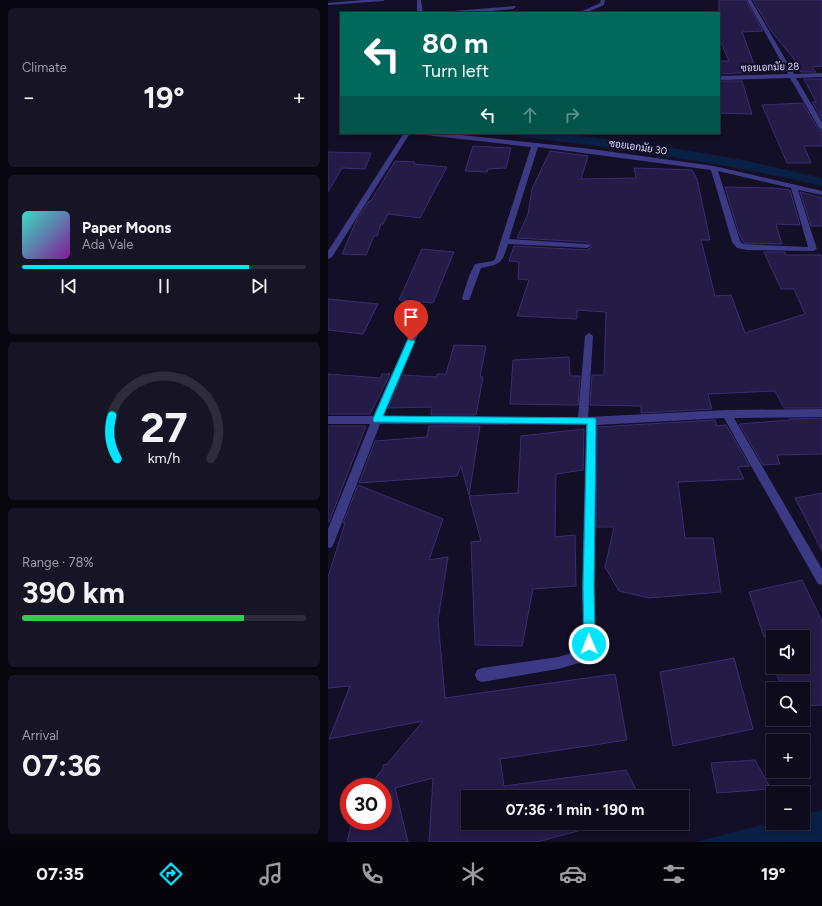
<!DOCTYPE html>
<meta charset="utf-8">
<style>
:root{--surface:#0e0b1c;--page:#171425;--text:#f1f3f6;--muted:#9b9ba3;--line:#2e2b3b;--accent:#00e5ff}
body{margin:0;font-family:Figtree,Sarabun,sans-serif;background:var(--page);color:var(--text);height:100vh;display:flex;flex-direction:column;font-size:15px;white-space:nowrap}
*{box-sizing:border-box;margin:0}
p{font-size:13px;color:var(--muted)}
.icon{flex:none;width:22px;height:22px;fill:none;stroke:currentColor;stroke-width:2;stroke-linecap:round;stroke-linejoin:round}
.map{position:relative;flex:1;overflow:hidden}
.panel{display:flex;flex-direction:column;gap:8px;padding:8px;background:#08060f;width:328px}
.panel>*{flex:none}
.banner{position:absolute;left:12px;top:12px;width:380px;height:122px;border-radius:0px;box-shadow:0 2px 6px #0003,0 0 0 1px var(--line);background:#00695c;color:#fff;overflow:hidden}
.controls{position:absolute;left:438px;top:630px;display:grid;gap:8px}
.controls a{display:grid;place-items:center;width:44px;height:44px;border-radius:0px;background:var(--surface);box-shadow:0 2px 6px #0003,0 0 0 1px var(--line);font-size:20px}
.speed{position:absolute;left:12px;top:778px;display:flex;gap:8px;font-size:20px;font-weight:700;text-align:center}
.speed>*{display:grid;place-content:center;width:52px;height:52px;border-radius:50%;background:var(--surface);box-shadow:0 2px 6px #0003,0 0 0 1px var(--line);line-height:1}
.speed .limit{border:6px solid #d22;background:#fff;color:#111}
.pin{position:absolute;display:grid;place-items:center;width:34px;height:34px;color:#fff;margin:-41px -17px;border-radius:50% 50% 50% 0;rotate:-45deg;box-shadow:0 0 4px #0007}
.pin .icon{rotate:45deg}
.me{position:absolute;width:44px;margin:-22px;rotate:359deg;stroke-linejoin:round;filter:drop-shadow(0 0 3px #0008)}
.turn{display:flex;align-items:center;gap:14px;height:84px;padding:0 16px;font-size:18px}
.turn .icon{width:52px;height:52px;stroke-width:2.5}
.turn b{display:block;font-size:28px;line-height:34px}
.lanes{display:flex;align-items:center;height:38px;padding:0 16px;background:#0003;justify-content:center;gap:20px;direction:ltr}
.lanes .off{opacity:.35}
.big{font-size:30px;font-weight:700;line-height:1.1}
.panel .tile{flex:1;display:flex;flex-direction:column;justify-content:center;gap:6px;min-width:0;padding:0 14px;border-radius:6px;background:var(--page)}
.panel .dial{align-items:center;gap:0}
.dial svg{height:104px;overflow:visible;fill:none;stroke:var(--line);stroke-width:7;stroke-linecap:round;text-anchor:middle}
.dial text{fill:var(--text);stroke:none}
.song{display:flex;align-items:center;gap:12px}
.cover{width:48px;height:48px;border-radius:6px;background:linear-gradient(135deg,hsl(170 70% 55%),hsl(290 70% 35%))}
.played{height:4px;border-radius:2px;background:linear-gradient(90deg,var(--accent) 80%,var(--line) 80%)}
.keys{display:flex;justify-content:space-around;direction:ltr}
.heat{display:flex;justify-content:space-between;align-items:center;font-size:22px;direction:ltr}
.charge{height:6px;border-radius:3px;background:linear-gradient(90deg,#34c759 78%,var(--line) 0)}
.trip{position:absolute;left:133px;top:790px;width:228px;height:40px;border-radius:0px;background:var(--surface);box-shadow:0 2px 6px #0003,0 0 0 1px var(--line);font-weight:700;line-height:40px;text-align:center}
.dock{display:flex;height:64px;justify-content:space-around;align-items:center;background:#06040b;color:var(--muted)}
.dock .icon{width:28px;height:28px}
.dock .selected{color:var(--accent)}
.dock b{font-size:18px;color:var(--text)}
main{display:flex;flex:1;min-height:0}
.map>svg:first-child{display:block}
</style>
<main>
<section class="panel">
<div class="tile"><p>Climate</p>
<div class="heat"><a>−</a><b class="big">19°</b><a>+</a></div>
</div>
<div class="tile">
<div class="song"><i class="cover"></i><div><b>Paper Moons</b><p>Ada Vale</p></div></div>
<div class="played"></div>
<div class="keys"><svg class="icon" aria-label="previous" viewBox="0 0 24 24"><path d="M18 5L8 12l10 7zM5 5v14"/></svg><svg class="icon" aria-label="pause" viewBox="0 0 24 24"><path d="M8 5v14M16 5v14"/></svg><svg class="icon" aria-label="next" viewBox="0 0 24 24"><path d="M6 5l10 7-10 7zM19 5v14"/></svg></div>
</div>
<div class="tile dial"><svg viewBox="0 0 100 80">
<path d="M14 69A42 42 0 1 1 86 69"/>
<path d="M14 69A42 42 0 0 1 10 36" stroke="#00e5ff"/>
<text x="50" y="56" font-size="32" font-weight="700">27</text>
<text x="50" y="72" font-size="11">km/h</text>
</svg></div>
<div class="tile"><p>Range · 78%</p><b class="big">390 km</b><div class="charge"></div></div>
<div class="tile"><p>Arrival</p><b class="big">07:36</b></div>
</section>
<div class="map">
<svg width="494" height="842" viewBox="0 0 494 842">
<rect width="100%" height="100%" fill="#130f26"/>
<polygon fill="#0a1f44" points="494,810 494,842 367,842 445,822 475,823 475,815"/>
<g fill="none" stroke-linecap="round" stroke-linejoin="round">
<path fill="#0a1f44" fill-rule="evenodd" d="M190,133H231L346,148L420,161L494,178V186C396,163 297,149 197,137L192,136Z"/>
</g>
<g fill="#241b47" stroke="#3b2d73">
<polygon points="391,0 418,0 435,31 414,32 429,72 391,74 391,61 401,61 391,38"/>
<polygon points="425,0 494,0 494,66 484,67 488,72 473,72 466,59 443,31"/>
<polygon points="476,79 494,79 494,119 484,102 488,102"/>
<polygon points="391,81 414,81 424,114 391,113"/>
<polygon points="475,103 490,129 494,131 494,146 476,146 483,163 459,163 434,105"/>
<polygon points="145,146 183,148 178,168 160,169 159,172 137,171"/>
<polygon points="222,151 260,156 253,179 308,178 306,168 364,170 369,179 382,240 373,240 387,296 403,295 417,333 477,314 466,289 453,289 436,252 457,252 458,255 494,255 494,408 456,408 447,391 380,394 384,409 313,413 313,406 262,405 264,375 276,375 278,312 249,310 249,319 189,316 201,280 190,279 191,262 181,261 186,246 259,250 264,247 259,242 189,238 200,214 204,189"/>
<polygon points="0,152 43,153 37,169 14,168 0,192"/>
<polygon points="67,161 87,162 86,164 119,167 92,218 60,214 55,224 53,224 49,236 46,236 38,255 14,254 29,219 41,201 43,201"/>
<polygon points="397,187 445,188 462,190 472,225 448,224 454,244 416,243 411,234"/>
<polygon points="472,192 494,198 494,226 483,226"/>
<polygon points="94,249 126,252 105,303 71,300"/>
<polygon points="0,299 50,304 35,334 0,330"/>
<polygon points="126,345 158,346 152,377 155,377 148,415 103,415 104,407 60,408 74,375 109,377 109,374 118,374"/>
<polygon points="241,357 242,376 252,376 250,405 182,404 185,360"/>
<polygon points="0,374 53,378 54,374 62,374 42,414 0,414"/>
<polygon points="494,418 494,454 449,455 452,464 435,465 411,424 462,420 461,419"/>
<polygon points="387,420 389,426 398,425 422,466 410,467 416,479 350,482 357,538 385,538 393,592 321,598 291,591 277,567 286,527 268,527 269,427"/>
<polygon points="0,426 38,426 1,522 0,522"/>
<polygon points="101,426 152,426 141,495 133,466 129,476 31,483 47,441 99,437"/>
<polygon points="256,429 255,470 228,474 227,537 247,535 248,586 205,589 194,646 147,645 143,542 153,541 141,496 190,493 193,436"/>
<polygon points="30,485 115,519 101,560 120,557 110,620 117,698 287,674 299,740 172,759 176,786 298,770 312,797 140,797 140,823 280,823 209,842 101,842 105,778 67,788 80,842 19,842 24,821 55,821 55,787 40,787 55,769 55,765 59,764 95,721 1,739 22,686 0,688 0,577 17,523 15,523"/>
<polygon points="494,493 494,551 467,498"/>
<polygon points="474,580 494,621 494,705 475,706 475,689 454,689 446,667 475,667 475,637 436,637 421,592"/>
<polygon points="406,658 425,729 345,746 332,672"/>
<polygon points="427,760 443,789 389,793 383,763"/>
</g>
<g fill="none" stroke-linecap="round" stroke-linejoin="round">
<g fill="#3d3a85" fill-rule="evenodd">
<polygon points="35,0 57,0 55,1 0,5 0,3"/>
<polygon points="89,0 93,0 95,13 89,13"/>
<polygon points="273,0 277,0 276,5 257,13 250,13 272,3"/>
<polygon points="419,0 423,0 466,74 494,73 494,77 468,78 494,122 494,130 491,128 462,78 391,80 391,76 460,74"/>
<polygon points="187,6 188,7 185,9 140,13 122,13 125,11"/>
<polygon points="76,133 82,133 4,257 0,259 0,251"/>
<path d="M94,133H115L263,149L386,166L494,191V195L470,190L489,249L485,251L419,250L409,248L404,242L383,170L210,147L181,239L259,244L263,246L259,248L180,244C174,263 174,264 153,268L142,298L141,300H135L134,298L141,276L147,264L165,261L167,259L203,147L97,135ZM390,171L463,188L480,247L415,244L412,241Z"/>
<polygon points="94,312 98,315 55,416 250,417 257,336 261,333 265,336 260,417 399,410 494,409 494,417 406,418 494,569 494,585 490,584 396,418 268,425 266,587 267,644 256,661 251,663 230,669 154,682 149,680 147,675 149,670 154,668 230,657 247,652 255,642 254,587 258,425 52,424 6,543 4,547 0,548 0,529 42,424 0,424 0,416 45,416 90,315"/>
</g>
</g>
<polygon fill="#00e5ff" stroke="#0095a6" points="80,339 83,339 87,341 55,416 267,418 268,420 266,587 267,644 265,648 261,649 257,648 256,644 255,587 259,424 46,422 45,419"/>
<g text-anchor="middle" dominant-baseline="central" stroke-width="4" stroke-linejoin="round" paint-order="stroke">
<g font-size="10" fill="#d9d4ff" stroke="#130f26">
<text transform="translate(442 67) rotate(-2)">ซอยเอกมัย 28</text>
<text transform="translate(310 147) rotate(8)">ซอยเอกมัย 30</text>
</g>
</g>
</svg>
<div class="controls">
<a><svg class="icon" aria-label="sound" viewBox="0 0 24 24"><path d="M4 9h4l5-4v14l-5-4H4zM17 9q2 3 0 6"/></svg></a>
<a><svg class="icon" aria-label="search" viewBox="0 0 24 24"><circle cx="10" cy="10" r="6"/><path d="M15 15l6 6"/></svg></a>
<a>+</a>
<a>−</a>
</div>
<div class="speed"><div class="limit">30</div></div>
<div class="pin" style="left:83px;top:341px;background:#d93025"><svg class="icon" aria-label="arrive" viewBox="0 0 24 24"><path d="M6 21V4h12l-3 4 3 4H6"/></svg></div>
<svg class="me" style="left:261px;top:644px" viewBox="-20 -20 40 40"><circle r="17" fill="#00e5ff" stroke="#fff" stroke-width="3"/><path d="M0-11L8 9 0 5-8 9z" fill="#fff"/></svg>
<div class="trip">07:36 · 1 min · 190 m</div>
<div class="banner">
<div class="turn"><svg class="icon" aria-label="left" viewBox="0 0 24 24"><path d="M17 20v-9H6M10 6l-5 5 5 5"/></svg><div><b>80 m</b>Turn left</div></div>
<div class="lanes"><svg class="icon" aria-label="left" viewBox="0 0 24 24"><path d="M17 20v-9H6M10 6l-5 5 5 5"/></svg><svg class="icon off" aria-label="ahead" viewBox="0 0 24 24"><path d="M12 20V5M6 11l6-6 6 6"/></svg><svg class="icon off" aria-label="right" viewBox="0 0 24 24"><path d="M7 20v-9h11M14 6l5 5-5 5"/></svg></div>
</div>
</div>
</main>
<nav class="dock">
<b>07:35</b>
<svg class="icon selected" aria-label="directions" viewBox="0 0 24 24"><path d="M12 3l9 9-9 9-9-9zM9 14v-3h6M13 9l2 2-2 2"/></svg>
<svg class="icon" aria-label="music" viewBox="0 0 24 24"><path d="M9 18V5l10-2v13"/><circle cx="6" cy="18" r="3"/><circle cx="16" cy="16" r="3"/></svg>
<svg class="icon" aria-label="phone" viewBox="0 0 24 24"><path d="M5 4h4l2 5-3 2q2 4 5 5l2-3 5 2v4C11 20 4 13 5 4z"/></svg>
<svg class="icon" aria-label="climate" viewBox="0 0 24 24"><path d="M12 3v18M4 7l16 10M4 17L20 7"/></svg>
<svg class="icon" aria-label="car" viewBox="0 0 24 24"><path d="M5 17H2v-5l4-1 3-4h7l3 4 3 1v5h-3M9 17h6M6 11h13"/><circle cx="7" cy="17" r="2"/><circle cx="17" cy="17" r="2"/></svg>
<svg class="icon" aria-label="filters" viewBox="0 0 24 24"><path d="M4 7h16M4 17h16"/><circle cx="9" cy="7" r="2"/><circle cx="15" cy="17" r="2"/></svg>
<b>19°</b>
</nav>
